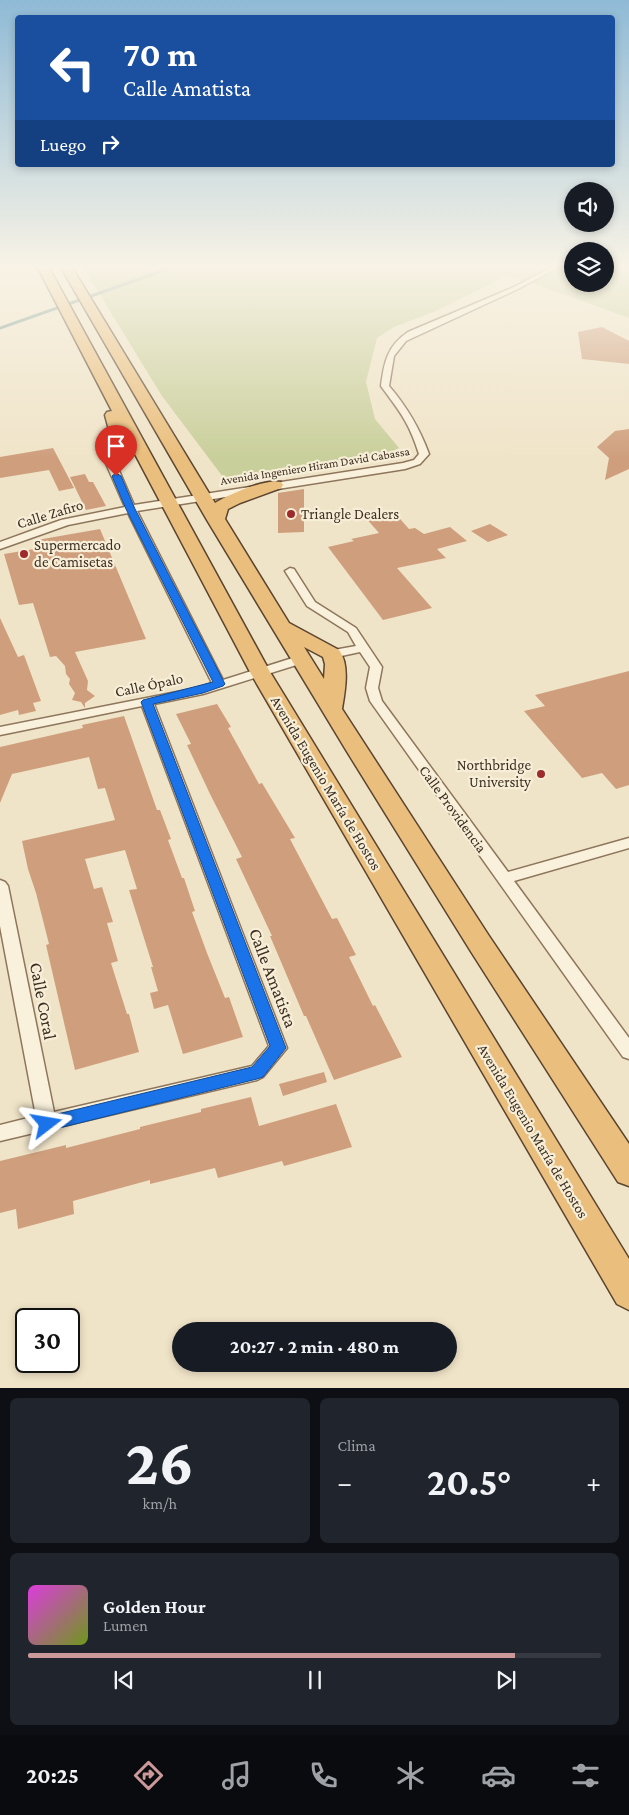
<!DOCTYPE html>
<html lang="es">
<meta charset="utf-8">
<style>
:root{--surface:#171b24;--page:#20242c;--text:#f1f3f6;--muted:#9ea1a6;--line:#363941;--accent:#cc999b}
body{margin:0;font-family:"Crimson Pro",serif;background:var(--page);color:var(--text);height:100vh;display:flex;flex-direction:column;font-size:19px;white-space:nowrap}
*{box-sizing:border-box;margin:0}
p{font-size:16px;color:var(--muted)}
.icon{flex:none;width:28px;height:28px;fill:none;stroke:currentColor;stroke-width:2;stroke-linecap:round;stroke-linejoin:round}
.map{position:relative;height:1388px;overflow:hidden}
.drawer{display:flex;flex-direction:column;gap:10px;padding:10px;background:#0d0f14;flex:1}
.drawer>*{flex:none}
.hud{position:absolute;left:15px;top:15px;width:600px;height:152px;border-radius:5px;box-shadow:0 2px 8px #0003;background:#1a4fa0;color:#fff;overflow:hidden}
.buttons{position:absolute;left:564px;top:182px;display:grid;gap:10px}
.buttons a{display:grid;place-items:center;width:50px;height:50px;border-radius:50%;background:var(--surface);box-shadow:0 2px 8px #0003;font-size:25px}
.speed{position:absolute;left:15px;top:1308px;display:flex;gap:10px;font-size:25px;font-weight:700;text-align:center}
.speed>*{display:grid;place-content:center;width:65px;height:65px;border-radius:50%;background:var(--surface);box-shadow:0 2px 8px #0003;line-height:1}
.speed .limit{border:2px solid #111;border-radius:8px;background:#fff;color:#111}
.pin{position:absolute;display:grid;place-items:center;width:42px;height:42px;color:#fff;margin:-51px -21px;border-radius:50% 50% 50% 0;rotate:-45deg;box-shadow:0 0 5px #0007}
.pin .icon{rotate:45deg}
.me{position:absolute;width:55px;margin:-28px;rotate:76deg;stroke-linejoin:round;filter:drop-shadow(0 0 4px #0008)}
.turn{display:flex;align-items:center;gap:18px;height:105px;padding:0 25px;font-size:22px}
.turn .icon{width:65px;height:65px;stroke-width:2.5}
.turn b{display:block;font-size:35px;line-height:42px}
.then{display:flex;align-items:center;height:48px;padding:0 25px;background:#0003;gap:10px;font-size:19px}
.big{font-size:38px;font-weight:700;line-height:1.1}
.drawer .tile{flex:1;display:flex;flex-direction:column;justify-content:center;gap:8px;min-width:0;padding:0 18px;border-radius:8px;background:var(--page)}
.drawer .dial{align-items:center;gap:0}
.dial b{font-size:65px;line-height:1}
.song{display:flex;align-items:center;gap:15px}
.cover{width:60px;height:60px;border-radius:8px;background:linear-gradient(135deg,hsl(300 70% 55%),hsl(80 70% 35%))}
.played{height:5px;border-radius:2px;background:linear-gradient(90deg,var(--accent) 85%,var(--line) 85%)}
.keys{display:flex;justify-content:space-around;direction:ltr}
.heat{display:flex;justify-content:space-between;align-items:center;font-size:28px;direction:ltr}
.drawer .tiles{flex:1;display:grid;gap:10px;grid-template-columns:1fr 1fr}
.tile:last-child{grid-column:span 2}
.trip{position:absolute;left:172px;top:1322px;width:285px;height:50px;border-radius:25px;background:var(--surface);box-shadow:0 2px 8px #0003;font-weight:700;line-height:50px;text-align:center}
.dock{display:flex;height:80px;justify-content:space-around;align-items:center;background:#090b0e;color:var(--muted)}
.dock .icon{width:35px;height:35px}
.dock .selected{color:var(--accent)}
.dock b{font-size:22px;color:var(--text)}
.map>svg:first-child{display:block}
</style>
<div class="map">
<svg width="629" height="1388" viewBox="0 0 629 1388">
<rect width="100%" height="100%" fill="#f0e4c8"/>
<polygon fill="#c9cf9b" points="81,264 572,264 572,284 605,284 605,264 629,264 629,318 538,285 506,276 434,312 394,327 377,338 366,382 375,419 399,448 389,453 253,478 226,481 162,396"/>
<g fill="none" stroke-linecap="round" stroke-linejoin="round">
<polyline stroke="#6f938a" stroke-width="3" points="0,328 182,264"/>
</g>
<g fill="#cf9f7d">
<polygon points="602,327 629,341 629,364 582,359 578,332"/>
<polygon points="629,429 629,469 605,480 609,458 597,447 615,431"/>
<polygon points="53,448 74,488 59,491 49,470 0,478 0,457"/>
<polygon points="85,474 89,482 93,482 106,506 86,510 70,477"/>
<polygon points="304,489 304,532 278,533 278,493"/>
<polygon points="394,512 409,529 415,528 424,534 450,527 467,541 437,549 446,558 397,568 432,608 383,620 328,547 354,541 351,539 379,533 365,517"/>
<polygon points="490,524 508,535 488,542 471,531"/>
<polygon points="100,529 146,639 75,652 88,681 87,690 95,696 85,703 85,708 81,702 72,700 75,693 69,684 70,679 66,674 65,666 56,656 50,657 33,603 19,605 4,554 40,548 37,540"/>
<polygon points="0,618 18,657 24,655 41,701 33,703 36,711 19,715 18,710 0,715"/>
<polygon points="629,671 629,785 616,789 602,773 582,778 524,711 545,706 535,695"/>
<polygon points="217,704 231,727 228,728 259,784 262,783 295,838 290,839 332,919 337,918 356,955 349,957 373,1006 375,1005 402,1057 334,1080 306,1016 304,1016 270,936 272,936 236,859 242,857 210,794 187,745 191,744 176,714"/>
<polygon points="124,716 157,810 160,810 171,839 168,840 182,878 184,878 195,911 192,912 207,953 225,998 229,997 243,1037 183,1054 168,1005 154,1009 150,993 158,991 151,967 153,967 129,890 137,889 125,850 85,859 94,889 102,887 113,922 107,923 118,961 111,963 127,1014 129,1014 139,1052 75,1070 46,945 49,944 36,893 28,869 22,841 115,820 105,788 98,789 89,757 12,774 0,803 0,747 83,728 82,725"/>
<polygon points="324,1072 327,1082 283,1096 279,1084"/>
<polygon points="251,1097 259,1126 336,1104 352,1147 284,1166 282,1161 218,1178 215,1168 150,1184 150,1180 73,1201 74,1214 18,1229 16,1209 0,1213 0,1161 66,1145 66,1148 140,1129 140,1127 201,1112 201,1109"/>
</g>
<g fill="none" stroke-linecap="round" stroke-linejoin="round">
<g stroke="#8d765c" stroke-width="3">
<g id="minor">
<path d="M558,264H565L518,289L406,341L394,356L389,386C407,407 419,427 429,454L420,464L405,469L137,511L223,680L302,655L308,659L306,662L203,694L154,704L287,1048L263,1077L257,1080L0,1141V1125L36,1116L0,926V880L5,882L8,886L54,1112L252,1066L269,1046L142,706L0,735V727L197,688L212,683L128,513L68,525L0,549V542L61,520L125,507L104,459L111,447L114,446L119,449L114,459L134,505L403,463L414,460L419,454C409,422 400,412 381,386C384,363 387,346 408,332L514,287Z"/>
<polygon points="290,568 294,569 315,602 356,628 382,667 378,688 382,701 508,872 629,838 629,848 514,881 629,1038 629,1059 623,1057 370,701 366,688 370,667 360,652 332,658 326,654 328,651 356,646 348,632 307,606 285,571"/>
</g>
</g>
<g stroke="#5b4430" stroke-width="3">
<g id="trunk">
<path d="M36,264H47L270,672L629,1259V1310L617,1304L250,672L126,437L128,442C122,450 118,455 109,452L106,449L112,441L105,415L107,412L112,411Z"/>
<path d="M59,264H70L215,503C228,495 266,478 281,482L283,485L281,488L240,503L228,509L225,519L289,623L339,650C350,665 345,691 342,709L489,936L629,1144V1186L618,1182L470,950L346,750L207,520ZM304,647L323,657L325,664L324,679Z"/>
</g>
</g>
<use href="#minor" fill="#faf1dc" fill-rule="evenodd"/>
<use href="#trunk" fill="#eabe7c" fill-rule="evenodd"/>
</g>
<linearGradient id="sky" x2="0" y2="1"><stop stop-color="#8fbad6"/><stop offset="0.58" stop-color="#f8f3e6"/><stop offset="1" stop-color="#f8f3e6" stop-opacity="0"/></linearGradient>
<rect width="629" height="458" fill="url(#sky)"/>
<polygon fill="#1a73e8" stroke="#114b97" points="116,473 121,476 135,509 225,684 223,686 203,693 153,704 286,1048 263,1077 257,1079 47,1131 41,1129 38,1124 41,1118 252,1067 270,1046 141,702 143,700 213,682 126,509 112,476"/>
<g fill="#9e2a2b" stroke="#f7eed8" stroke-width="2">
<circle cx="291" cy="514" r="5"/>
<circle cx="24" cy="554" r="5"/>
<circle cx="541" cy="774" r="5"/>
</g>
<g text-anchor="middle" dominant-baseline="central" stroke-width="4.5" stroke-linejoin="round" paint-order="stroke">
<g font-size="12" fill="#3d2e20" stroke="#f7eed8">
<text transform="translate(315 466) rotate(-9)">Avenida Ingeniero Hiram David Cabassa</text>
</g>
<g font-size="15" fill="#3d2e20" stroke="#f7eed8">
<text transform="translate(50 514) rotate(-17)">Calle Zafiro</text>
<text transform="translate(149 685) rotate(-12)">Calle Ópalo</text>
<text transform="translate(326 783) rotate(59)">Avenida Eugenio María de Hostos</text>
<text transform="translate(453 809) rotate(54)">Calle Providencia</text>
<text transform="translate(533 1131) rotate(59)">Avenida Eugenio María de Hostos</text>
</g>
<g font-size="15" fill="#3d2e20" stroke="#f7eed8" text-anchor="start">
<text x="301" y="514">Triangle Dealers</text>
<text x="34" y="545">Supermercado<tspan x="34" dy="17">de Camisetas</tspan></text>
<text x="531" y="765" text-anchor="end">Northbridge<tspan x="531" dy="17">University</tspan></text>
</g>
<g font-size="18" fill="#3d2e20" stroke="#f7eed8">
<text transform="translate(273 978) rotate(69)">Calle Amatista</text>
<text transform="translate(43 1001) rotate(79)">Calle Coral</text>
</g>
</g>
</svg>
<div class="buttons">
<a><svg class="icon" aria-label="sound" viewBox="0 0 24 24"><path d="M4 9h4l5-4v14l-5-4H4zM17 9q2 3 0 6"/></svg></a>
<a><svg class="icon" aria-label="layers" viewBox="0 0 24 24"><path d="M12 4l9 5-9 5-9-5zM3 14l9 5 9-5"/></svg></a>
</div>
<div class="speed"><div class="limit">30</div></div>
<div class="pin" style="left:116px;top:476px;background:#d93025"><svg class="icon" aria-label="arrive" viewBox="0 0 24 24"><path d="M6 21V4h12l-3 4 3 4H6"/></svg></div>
<svg class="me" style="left:47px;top:1124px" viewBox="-20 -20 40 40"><path d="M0-17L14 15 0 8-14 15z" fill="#1a73e8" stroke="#fff" stroke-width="4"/></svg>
<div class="trip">20:27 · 2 min · 480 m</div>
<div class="hud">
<div class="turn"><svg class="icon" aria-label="left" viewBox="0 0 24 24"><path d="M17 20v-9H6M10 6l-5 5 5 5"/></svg><div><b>70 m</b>Calle Amatista</div></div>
<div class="then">Luego<svg class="icon" aria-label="right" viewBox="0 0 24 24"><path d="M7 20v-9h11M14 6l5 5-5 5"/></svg></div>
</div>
</div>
<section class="drawer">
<div class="tiles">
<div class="tile dial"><b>26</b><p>km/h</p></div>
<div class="tile"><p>Clima</p>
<div class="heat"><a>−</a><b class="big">20.5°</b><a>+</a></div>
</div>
<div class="tile">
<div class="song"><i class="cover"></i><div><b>Golden Hour</b><p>Lumen</p></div></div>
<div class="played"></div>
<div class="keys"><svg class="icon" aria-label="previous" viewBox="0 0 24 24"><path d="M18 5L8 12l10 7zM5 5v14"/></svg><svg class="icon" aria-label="pause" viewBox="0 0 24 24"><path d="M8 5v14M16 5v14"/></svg><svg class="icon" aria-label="next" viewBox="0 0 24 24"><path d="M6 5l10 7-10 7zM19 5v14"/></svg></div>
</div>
</div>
</section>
<nav class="dock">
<b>20:25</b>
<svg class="icon selected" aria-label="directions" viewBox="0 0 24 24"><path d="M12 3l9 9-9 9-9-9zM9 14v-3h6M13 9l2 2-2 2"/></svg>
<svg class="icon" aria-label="music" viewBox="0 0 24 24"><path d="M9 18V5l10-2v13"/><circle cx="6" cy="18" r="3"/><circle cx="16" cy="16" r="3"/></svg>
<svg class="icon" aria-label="phone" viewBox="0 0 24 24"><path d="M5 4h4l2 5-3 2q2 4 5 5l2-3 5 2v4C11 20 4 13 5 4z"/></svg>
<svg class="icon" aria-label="climate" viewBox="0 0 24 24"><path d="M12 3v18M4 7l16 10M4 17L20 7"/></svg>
<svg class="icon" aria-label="car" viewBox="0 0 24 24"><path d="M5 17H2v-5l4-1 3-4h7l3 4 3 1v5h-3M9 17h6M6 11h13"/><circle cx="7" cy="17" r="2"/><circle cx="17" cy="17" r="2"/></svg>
<svg class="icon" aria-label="filters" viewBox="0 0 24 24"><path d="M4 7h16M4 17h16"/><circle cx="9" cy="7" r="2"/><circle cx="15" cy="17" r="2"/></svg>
</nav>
